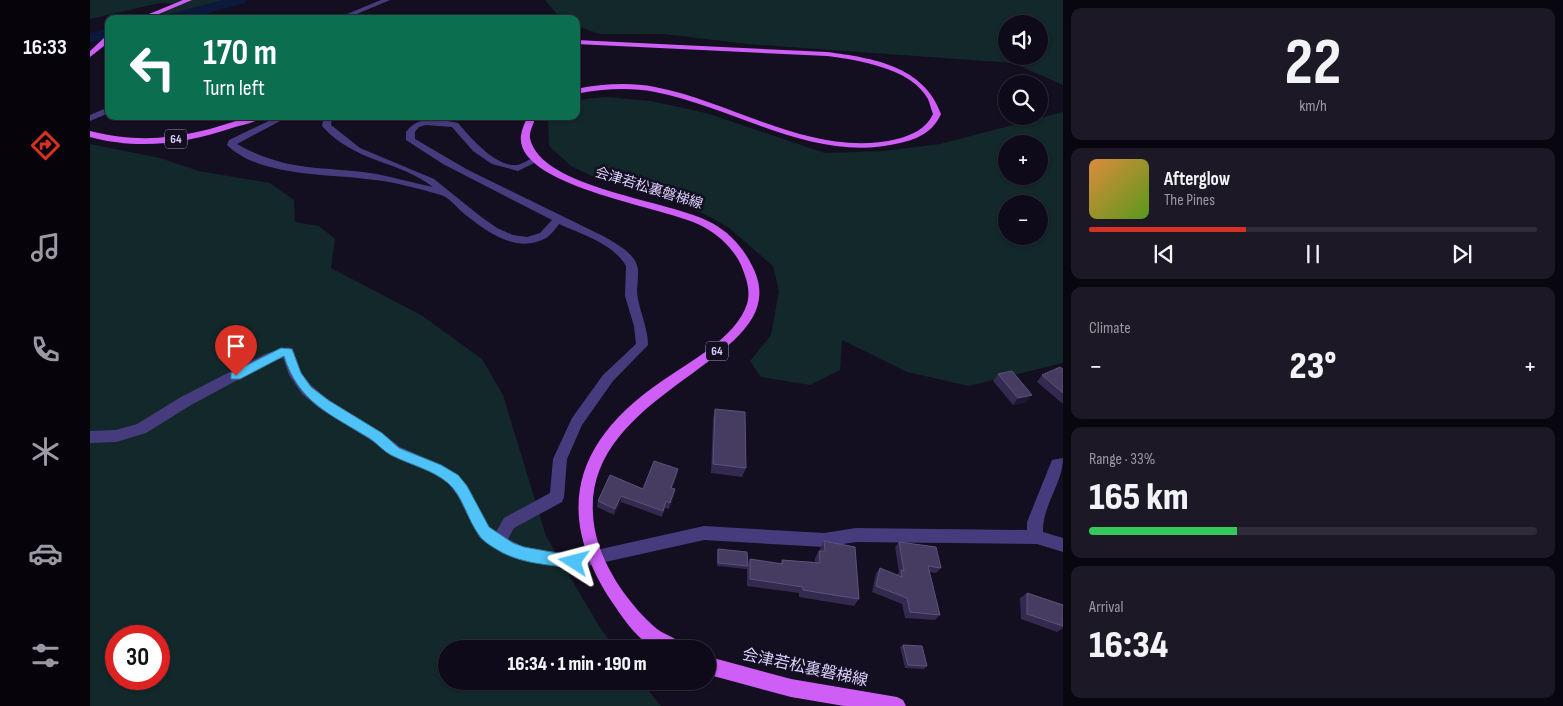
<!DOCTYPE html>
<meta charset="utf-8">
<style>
:root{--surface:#0f0a19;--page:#1d1826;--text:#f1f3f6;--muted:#9b9aa2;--line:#2f2b38;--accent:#d93025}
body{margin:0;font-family:"Sofia Sans Condensed","Noto Sans JP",sans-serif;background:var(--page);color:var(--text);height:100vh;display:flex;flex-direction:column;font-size:19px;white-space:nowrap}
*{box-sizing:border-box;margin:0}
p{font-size:16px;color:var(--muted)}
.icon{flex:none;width:28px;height:28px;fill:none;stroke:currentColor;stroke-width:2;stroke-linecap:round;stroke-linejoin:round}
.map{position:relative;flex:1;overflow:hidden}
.side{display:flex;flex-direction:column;gap:8px;padding:8px;background:#08060e;width:500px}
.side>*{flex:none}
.hud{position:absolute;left:15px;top:15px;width:475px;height:105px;border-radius:10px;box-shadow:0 1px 4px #0004,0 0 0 1px var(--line);background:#0b6e4f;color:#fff;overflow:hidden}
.fabs{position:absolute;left:908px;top:15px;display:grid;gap:10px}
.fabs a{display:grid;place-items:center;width:50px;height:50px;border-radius:50%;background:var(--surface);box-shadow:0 1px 4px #0004,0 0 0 1px var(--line);font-size:25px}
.speed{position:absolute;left:15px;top:625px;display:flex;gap:10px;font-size:25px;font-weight:700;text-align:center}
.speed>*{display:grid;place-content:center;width:65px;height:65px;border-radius:50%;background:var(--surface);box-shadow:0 1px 4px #0004,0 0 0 1px var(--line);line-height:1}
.speed .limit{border:8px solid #d22;background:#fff;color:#111}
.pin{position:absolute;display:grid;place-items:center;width:42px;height:42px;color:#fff;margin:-51px -21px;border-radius:50% 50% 50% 0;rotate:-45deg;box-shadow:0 0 5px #0007}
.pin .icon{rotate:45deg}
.me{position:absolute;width:55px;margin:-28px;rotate:279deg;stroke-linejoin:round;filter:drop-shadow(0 0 4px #0008)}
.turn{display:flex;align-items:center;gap:18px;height:105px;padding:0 15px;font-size:22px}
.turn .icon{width:65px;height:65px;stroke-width:2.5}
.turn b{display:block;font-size:35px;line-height:42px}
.big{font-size:38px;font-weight:800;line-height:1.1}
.side .widget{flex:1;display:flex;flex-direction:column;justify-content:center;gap:8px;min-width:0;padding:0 18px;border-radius:10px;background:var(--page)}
.side .dial{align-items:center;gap:0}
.dial b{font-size:65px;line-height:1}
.song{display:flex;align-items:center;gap:15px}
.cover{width:60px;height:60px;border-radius:8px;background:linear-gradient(135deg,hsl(30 70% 55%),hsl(90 70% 35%))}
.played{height:5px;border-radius:2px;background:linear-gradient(90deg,var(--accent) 35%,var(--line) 35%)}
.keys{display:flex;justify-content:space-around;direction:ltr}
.heat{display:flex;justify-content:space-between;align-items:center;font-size:28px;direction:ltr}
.charge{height:8px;border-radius:4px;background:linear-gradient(90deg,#34c759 33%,var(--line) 0)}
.trip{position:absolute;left:348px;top:640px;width:278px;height:50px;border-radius:25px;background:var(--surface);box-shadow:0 1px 4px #0004,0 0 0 1px var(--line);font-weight:800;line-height:50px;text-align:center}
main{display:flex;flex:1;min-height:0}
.tab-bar{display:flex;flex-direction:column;width:90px;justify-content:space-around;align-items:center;background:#06040a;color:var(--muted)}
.tab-bar .icon{width:35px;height:35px}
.tab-bar .active{color:var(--accent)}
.tab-bar b{font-size:22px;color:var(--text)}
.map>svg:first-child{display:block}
</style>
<main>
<nav class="tab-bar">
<b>16:33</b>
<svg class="icon active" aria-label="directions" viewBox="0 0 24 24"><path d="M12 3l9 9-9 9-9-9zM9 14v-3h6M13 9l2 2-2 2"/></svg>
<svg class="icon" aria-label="music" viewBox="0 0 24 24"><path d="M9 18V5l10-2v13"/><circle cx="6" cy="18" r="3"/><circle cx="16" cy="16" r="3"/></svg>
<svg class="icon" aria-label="phone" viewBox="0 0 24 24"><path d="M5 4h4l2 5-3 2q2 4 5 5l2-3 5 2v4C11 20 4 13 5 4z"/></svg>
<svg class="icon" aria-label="climate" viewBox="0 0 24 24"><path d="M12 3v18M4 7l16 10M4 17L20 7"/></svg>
<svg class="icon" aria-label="car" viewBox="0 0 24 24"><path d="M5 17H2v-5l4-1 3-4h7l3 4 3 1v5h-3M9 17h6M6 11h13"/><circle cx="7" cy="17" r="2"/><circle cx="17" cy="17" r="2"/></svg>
<svg class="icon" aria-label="filters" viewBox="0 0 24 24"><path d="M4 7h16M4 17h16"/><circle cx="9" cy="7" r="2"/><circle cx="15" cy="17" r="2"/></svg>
</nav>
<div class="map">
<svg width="973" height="706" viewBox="0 0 973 706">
<rect width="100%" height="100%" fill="#140e21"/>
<g fill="#12282a" fill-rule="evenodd">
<polygon points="0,0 141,0 89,19 67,17 84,4 70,3 0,19"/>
<path d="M455,0H973V85L923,63L658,44L573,34H510L486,26V19H471ZM916,24H949V56H916Z"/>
<path d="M516,97L561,101L616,113L735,153L794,151L850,144L973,112V363L879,386L817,372L752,340L750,370L720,385L671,377L660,361L681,335L689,291L683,266L638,227L618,216L571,195L506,178L481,166L459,146L458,117L486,116V102L495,99ZM916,144H949V176H916ZM916,204H949V236H916Z"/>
<path d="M0,144L70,158L109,171L180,183L204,200L205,222L229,226L245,239L241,268L331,315L392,359L413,395L456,536L509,626L526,649H356V681H551L571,706H0ZM26,636H69V679H26Z"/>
</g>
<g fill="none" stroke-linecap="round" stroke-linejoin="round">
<g fill="#0c183c" fill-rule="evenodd">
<polygon points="133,0 157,0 155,3 97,19 70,19 72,16"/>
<polygon points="19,28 19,38 0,43 0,33"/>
</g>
<g fill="#463c7d" fill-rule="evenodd">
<polygon points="291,0 300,0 255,19 245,19"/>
<polygon points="19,107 19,113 0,121 0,115"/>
<path d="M183,116H191L192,120L147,144C197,172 226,166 280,173C301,176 322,183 343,187C308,160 265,163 232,126L234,116H242L241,125L270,148L344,179L390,216L407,228L423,235L437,237L450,233L462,220L353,164L316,140V132C328,115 349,119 368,123C381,138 405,167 427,165C433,164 439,159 445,157L450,160L428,171L402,164L383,151L362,127L336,125L329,127L325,132V139L378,170L513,236C528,245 550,255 548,275C548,283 546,291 548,299C551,315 558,329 558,345L523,381L492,425L477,459L474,497L472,502L424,528L418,539L434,547L484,555L614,526L734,533L766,528L937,530V522L962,460L973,458C973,483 952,506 953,532L973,538V552L947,544L766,542L734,547L614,540L484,569L434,561L412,553L389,537L367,495L358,483L342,473L300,455L282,441L229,408L212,394L199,375L193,358L183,361L101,405L56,433L26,442L0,443V431L26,430L47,424L91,397L175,354L198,347L204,352L211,373L222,386L239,400L292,433L310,447L352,465L368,475L377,485L399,527L406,532L414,518L460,493L463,459L482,418L513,375L546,344L544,326L535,296L536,266C524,244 491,234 469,224C466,228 461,235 456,238C426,255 394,230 371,211C366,206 358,197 351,195C327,188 301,181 276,179C236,174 168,176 137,145L139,140L183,119Z"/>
</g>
<g fill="#ce5ef6" fill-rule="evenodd">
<polygon points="93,0 102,0 57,19 47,19"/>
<polygon points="16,36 19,36 19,42 0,57 0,51"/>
<path d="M486,40L737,52C783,58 834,66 851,114C843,132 828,139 810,143C725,164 647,108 565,92C539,87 512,89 486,94V89C512,84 539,82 565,87C644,102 724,159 807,139C822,135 836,129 843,114C841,109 840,104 838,99C821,68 768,60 737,56L486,44Z"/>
<path d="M161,116H174C166,123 152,125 142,128C94,144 49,150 0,137V131C60,146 103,136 161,116Z"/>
<path d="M438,116H446C444,123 439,132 440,138C450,189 581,200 622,223C642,234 656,251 665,272C704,365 473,390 506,535C514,569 540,606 567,629C576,636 590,638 595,649C586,649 574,651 567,648C548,642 533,618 522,602C462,512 485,440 572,381C599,362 646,338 657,304C661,291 656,277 651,265C643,248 629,235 612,226C578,207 424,187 431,135C432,129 435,122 438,116Z"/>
<polygon points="616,656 701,679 807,697 813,700 816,706 754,706 701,697 616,674"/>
</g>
</g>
<g fill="#34294e">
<polygon points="65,116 111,116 69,119 67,117 65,117"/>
<polygon points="973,369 973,404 947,382 952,375"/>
<polygon points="908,374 937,402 923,405 903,381"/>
<polygon points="625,409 656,468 652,477 621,473 623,419"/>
<polygon points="587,476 582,488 585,489 584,496 579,509 575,508 572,517 531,502 524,515 507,507 508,501 553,489"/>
<polygon points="734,541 769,599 764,606 709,597 709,593 657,586 657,568 657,569 627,566 627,552 628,549 658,565 660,559 690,564 692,560 725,562 725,558 729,551 730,551 730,549"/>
<polygon points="809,542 851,568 846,573 839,572 850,615 845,620 815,618 812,604 782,592 786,573 790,568 807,575 809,572 805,547"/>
<polygon points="937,593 973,605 973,628 967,632 931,619 930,598"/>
<polygon points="813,645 837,666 834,669 815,668 810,647"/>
</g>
<g fill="#1f1634">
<polygon points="942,395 937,402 923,405 928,398"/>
<polygon points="588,469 587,476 580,494 581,488"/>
<polygon points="585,489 584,496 579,509 580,503"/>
<polygon points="531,496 531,502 524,515 525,509"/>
</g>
<g fill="#463b61" stroke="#5d5279">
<polygon points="970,367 973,369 973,393 952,375"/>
<polygon points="922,371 942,395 928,398 908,374"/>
<polygon points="625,409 655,412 656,468 623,464"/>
<polygon points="564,461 588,469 581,488 585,489 580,503 576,501 573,511 531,496 525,509 508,501 520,475 553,489"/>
<polygon points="734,541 765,547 769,599 713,590 713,587 660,579 660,559 693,564 692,560 730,563 729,551 735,551"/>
<polygon points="809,542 846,547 851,568 838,566 850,615 820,612 817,598 786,586 790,568 812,577 811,570 814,571"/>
<polygon points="628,549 657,552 658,566 628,563"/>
<polygon points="937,593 973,605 973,626 937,614"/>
<polygon points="813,645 832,646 837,666 818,665"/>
</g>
<path fill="#4fc3f7" stroke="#337fa1" d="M191,348L202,349L211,373L221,387L238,400L292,433L309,448L351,465L368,475L377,486L399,527L423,543L434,547L489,557L491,562L489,566L484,568C460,565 435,564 413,553C406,549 393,542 389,535C377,519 373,496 358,483C343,470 321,465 303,456C294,452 287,443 279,438C240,414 208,402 194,356L150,379H141V373Z"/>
<g text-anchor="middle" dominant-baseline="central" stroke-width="5" stroke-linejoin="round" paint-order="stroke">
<g fill="#140e21" stroke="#9f96ba" stroke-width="1">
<rect x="75" y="129.5" width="22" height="19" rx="4"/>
<rect x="616" y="341.5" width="22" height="19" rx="4"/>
</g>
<g font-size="12" font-weight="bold" fill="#dbd1fc">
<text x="86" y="139">64</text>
<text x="627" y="351">64</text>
</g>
<g font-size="14" fill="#dbd1fc" stroke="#140e21">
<text transform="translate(559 188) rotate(17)">会津若松裏磐梯線</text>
</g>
<g font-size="16" fill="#dbd1fc" stroke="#140e21">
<text transform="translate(715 668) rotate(12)">会津若松裏磐梯線</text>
</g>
</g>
</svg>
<div class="fabs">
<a><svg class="icon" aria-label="sound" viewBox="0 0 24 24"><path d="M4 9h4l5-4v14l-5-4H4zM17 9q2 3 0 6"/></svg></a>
<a><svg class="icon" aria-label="search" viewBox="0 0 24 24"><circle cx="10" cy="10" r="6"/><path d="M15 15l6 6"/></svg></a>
<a>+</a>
<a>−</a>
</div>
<div class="speed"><div class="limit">30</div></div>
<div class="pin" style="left:146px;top:376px;background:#d93025"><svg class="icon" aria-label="arrive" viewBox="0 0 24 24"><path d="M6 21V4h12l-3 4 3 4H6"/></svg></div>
<svg class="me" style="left:484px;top:562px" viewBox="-20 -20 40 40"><path d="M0-17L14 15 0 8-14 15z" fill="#4fc3f7" stroke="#fff" stroke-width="4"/></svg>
<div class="trip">16:34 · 1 min · 190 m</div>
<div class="hud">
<div class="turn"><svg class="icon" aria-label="left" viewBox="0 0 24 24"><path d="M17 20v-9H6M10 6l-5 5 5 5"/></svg><div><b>170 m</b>Turn left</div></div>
</div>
</div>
<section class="side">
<div class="widget dial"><b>22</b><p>km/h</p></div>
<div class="widget">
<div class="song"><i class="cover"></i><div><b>Afterglow</b><p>The Pines</p></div></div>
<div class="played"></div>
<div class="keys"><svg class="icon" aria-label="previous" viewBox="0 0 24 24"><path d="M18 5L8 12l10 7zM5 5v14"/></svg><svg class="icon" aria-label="pause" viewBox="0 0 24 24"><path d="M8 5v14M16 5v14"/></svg><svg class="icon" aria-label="next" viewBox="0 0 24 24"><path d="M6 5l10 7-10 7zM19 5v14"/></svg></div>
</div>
<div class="widget"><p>Climate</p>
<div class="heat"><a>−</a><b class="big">23°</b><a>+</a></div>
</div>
<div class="widget"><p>Range · 33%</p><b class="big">165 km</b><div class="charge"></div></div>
<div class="widget"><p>Arrival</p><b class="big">16:34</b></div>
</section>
</main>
